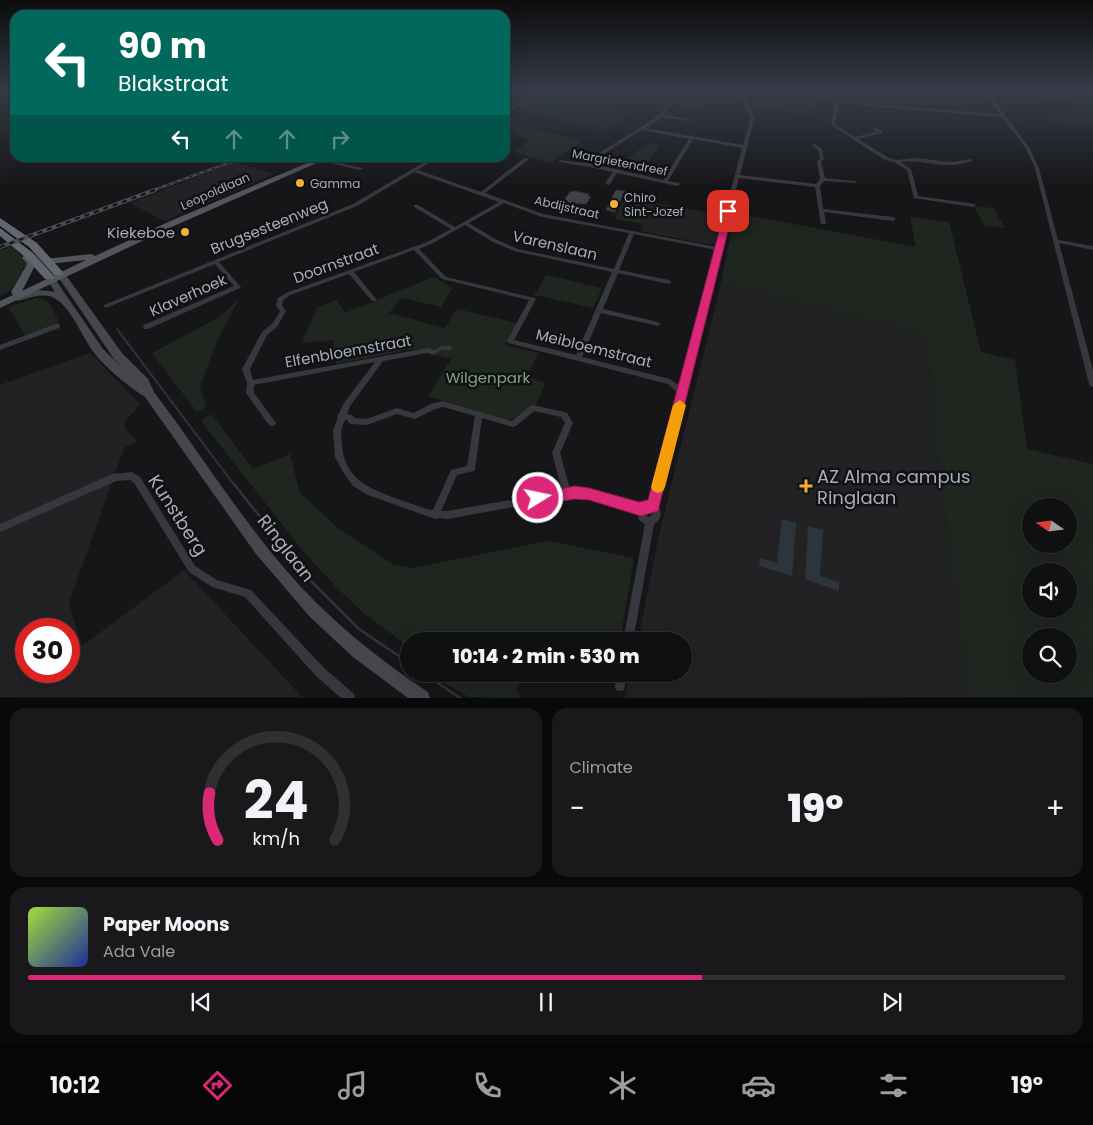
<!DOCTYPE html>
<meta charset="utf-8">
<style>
:root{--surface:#101012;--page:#19191b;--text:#f1f3f6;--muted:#9c9d9f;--line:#303032;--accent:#db2777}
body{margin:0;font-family:Poppins,sans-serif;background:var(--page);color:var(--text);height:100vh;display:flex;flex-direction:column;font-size:19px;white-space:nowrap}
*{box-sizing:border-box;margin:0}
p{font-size:16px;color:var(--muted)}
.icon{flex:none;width:28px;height:28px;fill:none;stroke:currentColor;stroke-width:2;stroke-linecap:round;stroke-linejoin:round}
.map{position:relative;height:698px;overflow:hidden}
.panel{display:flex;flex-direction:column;gap:10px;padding:10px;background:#09090a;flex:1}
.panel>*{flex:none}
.hud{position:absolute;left:10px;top:10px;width:500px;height:152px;border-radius:15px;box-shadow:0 5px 20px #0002,0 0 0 1px var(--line);background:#00695c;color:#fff;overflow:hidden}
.needle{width:32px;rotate:284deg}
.fabs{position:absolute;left:1022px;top:498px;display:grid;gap:10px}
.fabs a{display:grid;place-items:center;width:55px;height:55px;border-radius:50%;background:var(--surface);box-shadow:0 5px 20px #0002,0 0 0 1px var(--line);font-size:25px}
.speed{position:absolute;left:15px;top:618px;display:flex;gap:10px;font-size:25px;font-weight:700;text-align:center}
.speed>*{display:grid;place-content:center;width:65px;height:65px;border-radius:50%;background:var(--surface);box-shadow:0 5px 20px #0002,0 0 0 1px var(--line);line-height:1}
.speed .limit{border:8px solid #d22;background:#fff;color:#111}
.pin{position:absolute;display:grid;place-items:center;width:42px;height:42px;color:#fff;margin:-21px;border-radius:10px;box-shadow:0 2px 8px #0006}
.me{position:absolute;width:55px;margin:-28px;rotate:80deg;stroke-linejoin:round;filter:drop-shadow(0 0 4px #0008)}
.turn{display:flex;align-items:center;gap:18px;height:105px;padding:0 25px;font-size:22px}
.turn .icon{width:65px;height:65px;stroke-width:2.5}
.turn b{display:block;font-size:35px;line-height:42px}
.lanes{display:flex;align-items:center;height:48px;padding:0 25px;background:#0003;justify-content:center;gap:25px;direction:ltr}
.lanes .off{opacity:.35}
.big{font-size:38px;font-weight:800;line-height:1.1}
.panel .tile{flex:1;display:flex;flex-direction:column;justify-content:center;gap:8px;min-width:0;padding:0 18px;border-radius:15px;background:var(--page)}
.panel .dial{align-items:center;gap:0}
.dial svg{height:130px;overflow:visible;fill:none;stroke:var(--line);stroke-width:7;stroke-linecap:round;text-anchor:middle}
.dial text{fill:var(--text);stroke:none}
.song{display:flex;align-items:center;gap:15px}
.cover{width:60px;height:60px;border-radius:8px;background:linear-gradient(135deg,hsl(80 70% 55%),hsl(230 70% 35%))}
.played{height:5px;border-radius:2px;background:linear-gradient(90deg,var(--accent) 65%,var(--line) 65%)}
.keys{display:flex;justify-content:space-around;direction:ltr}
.heat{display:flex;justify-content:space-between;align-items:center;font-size:28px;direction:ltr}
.panel .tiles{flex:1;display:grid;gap:10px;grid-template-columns:1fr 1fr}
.tile:last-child{grid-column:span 2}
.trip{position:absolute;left:400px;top:632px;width:292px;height:50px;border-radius:25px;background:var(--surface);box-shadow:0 5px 20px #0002,0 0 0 1px var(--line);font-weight:800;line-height:50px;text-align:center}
.tab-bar{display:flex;height:80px;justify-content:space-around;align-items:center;background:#060607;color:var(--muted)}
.tab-bar .icon{width:35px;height:35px}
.tab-bar .on{color:var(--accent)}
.tab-bar b{font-size:22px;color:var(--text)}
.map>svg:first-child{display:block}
</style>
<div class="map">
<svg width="1093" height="698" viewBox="0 0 1093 698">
<rect width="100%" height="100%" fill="#161618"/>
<g fill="#222225" fill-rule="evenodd">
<polygon points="747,91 786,91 815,97 808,115 754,106"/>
<polygon points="234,162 274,174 165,221 130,203"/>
<polygon points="652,202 722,215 715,243 711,245 640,231"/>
<polygon points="721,283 925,334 937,432 934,437 969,697 625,698 630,674 684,674 684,641 638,641 659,535"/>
<path d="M90,353L140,404L125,422L124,428L137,441L124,448L69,603L82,646L184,570L302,697H0V385ZM26,629H69V671H26Z"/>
</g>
<g fill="#1e261f" fill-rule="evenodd">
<path d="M1025,91H1093V126L1049,122L1045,115C1062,113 1075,108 1093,108L1088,103C1071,101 1037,103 1025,91Z"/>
<polygon points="543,96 629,114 603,130 516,108"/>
<polygon points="505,122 583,141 550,163 513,152 531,139 505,132"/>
<polygon points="649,143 660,145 647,163 626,159"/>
<polygon points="631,193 645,196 645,201 661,204 658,212 649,210 643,224 615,219 623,198 630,198"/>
<polygon points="973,206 993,208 1005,228 985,226"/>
<path d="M735,213L916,247L910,217L949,222L981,352L1015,360L1027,449L1093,464V697H969L934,436L937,431L925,334L721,283ZM1031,506H1069V544H1031ZM1031,571H1069V609H1031ZM1031,636H1069V674H1031Z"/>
<polygon points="11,246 27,262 12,289 0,296 0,250"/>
<polygon points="546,275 602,288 593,308 540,296 534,296"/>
<polygon points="434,277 453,288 441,307 402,298 389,313 445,328 457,309 517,323 505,345 538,353 527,377 546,383 536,404 525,409 520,417 507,420 428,396 451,359 414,349 336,364 333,340 302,343 317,307 336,300 345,313"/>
<path d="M37,298C51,300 53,310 59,322L26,336L8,307Z"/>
<polygon points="239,299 217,341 200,386 206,407 197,412 152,353 219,317"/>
<polygon points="211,414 253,469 290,454 300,493 338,528 394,565 413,568 548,541 634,558 620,641 576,641 540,631 537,641 409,641 409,647 361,611 336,587 303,551 201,421"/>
<polygon points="427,674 523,674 516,691 520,694 519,698 469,697"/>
</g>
<g fill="#2c353c">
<polygon points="782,519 796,523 792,576 759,566 760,558 777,563"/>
<polygon points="808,526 823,530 820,576 839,582 839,591 805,579"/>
</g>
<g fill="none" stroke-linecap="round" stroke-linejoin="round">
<polyline stroke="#2c353c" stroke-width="2" points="117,329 235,486"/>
<g stroke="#2c353c" stroke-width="2.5">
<polyline points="234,484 310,580 359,629 409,663"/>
<polyline points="425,674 460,698"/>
</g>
</g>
<g fill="#404145" stroke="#303034">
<polygon points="616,190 625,191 615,212 606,210"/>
<polygon points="574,191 589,194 588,196 591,196 586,204 566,203 568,201 564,200 570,192"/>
</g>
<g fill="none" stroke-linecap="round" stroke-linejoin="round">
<g fill="#37383d" fill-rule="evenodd">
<polygon points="549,91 554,91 528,101 505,114 505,111 526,99"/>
<path d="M740,91H744L754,119L740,175L816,184L820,179L817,161L820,159L818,150L811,145L815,144L822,149L824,159L821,161L825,178L855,181L857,182L855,183L824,181L820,186L823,209L893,217L896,219L893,221L824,212L826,223L825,224H821L815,187L739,178L686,392L687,393L685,395L658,505C662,512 662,520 654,524L633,641H623L645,524L639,520L637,513L589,498L575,496L447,519L438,518L435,519L368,495L353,486L343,472L335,457L333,430L338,418L337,417L344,403L375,362L254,385V393L276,423L275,425L272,426L269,425L246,393L247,383L242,369L262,332L273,323L280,311L276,306L278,298L286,293L427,242L451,229L414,207V205H418L455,227L499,202L414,172L357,206L219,262L240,286L241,287L240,288L148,329H144L143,327L144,325L234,286L215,264L108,307L106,308L103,306L104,305L353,204L431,158H436L418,170L481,192L524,158H528V160L485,193L543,214L716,247L742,148L693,139L668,181L679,183V185L677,186L617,173L610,184L608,185L605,183L613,172L586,166H583L560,162L558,161L560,160L583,163L655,118L672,101L704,107L702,108L673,103L663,114L689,119V121L661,117L659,120L645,128L743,145L750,119ZM642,130L689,139L663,180L589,163ZM504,203L542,217L629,233L614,269L518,249L495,239L469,223ZM465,225L491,241L514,251L612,272L576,355L514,340L536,299L535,298L446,277L419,249L431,244ZM634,234L716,250L680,386L670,379L582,357L601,313L658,326L661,324L658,322L603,309L618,273L669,284L672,282L669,280L619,270ZM414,250L442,279L529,300L507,341L508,343L668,384L678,393L650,501L643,503L639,506C622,500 588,486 570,489L560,453L573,423L567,413L564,412L533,405L530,406L512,421L443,401L430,404L414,413L397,408L367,419L354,418L352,415L347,414L350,406L383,361L427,353L434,355L442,350H451L452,348L451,346H441L434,350L428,348L253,380L250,369L267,335L277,327L286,311L282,306L283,300L290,295L349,274L372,301H376L377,300L376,299L354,272ZM443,407L475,416L467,466L451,470L433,510L427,509C409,503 372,492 359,480C349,472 343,459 342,446C341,435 340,431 345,420H347L349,423L352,424L367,425L397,414L415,419L435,409ZM534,411L561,417L565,423L552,453L562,491L447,511H441L457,475L474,471L475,469L482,418L513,427L516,426ZM648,509H650L652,511V515L648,517L646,515V511Z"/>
<path d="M791,91H798L870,104L1000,114L983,91H987L1029,147L1039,168L1058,240L1093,246V250L1059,243L1093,370V387L1090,386L1089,384L1035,168L1025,147L1002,117L870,106L840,101L835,124L855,137L876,132L873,129L875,128L882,131V133L858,139L889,158L896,160L915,158L952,162L972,159V161C965,163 959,165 952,165C935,166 918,159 900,162L911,169L918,196L975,204L976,205L973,207L914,198L907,170L894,162L885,160L831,125L836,100Z"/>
<polygon points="319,158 363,168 363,169 359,170 319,160"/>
<polygon points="55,324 59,324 60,326 59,328 0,350 0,345"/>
<polygon points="132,472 140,477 195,566 217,580 251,590 323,667 354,694 355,698 341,698 315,675 245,597 212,587 189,572 134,483 130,480 116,481 0,532 0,524 112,474"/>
<polygon points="617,674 627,674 624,690 620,691 616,690 615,686"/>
</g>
<path fill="#45474d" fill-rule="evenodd" d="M62,273L65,274L122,353L148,379L154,392C198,450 237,513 285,569C326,617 375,657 428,692L430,698H408L353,657L310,617L256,554L145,397C128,386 109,371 95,354C82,338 71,305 52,297C40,293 29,298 18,301L13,298C24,289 42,289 55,292L48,281L49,279H55L103,349L129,374L114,359L59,278L58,276Z"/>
<polygon fill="#53555c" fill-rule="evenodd" points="319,158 328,158 174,226 0,308 0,301 13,295 11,292 26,266 27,263 22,258 26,253 32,253 34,255 32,257 37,262 22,291 86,260 48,264 45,263 43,261 45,259 91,254 95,256 168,222"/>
<g fill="#63666e" fill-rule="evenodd">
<polygon points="0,218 37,243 62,271 63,273 62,275 54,275 29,247 0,226"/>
<polygon points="0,228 33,253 53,275 55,277 53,279 45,279 25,257 0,236"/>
</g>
<g stroke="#4a4c52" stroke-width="2.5">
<polyline id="rail-far1" points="151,191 242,158"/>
</g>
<g stroke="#4a4c52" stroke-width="4">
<polyline id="rail" points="0,247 155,190"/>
</g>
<use href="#rail-far1" stroke="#111113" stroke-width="1" stroke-dasharray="4" stroke-linecap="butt"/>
<use href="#rail" stroke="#111113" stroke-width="2" stroke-dasharray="5" stroke-linecap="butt"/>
</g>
<linearGradient id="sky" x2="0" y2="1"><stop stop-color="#0c0c0d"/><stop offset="0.48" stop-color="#363c48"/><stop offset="1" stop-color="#363c48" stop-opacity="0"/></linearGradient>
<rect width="1093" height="188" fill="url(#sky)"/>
<polygon fill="#db2777" stroke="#8e194d" points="725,209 733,211 658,511 641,516 589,500 575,499 538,505 533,503 531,498 533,494 575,486 589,488 639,502 648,500"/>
<polygon fill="#f59e0b" points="680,400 686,405 665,487 663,491 658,493 653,491 651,487 673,405"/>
<g fill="#f2b134" stroke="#111113" stroke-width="2">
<circle cx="300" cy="183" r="5"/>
<circle cx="614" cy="204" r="5"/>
<circle cx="185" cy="232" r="5"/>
<path d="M803.5 478.5h5v5h5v5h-5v5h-5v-5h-5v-5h5z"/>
</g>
<g text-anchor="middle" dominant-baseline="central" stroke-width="5" stroke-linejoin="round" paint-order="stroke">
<g font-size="12" fill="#a8adb8" stroke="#111113">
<text transform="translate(620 162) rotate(11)">Margrietendreef</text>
<text transform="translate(215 191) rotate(-24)">Leopoldlaan</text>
<text transform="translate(567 207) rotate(13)">Abdijstraat</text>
</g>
<g font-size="12" fill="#a8adb8" stroke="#111113" text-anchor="start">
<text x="310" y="183">Gamma</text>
<text x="624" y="197">Chiro<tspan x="624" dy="14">Sint-Jozef</tspan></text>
</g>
<g font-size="15" fill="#a8adb8" stroke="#111113">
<text transform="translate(269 226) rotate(-22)">Brugsesteenweg</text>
<text transform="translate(555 245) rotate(13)">Varenslaan</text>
<text transform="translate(336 263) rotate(-20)">Doornstraat</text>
<text transform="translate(188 295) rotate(-24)">Klaverhoek</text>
<text transform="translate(594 348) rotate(14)">Meibloemstraat</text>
<text transform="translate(348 351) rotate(-10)">Elfenbloemstraat</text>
</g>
<g font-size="15" fill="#a8adb8" stroke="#111113" text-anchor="end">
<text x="175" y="232">Kiekeboe</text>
</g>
<g font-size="15" fill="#7fa381" stroke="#111113">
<text x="488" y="377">Wilgenpark</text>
</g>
<g font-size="18" fill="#a8adb8" stroke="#111113" text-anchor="start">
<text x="817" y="476">AZ Alma campus<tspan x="817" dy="21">Ringlaan</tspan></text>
</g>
<g font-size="18" fill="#a8adb8" stroke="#111113">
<text transform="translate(178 515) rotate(57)">Kunstberg</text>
<text transform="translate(286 548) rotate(52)">Ringlaan</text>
</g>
</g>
</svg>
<div class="fabs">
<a><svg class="needle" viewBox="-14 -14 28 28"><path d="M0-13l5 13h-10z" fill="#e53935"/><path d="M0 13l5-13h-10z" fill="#9c9d9f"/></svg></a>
<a><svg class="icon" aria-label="sound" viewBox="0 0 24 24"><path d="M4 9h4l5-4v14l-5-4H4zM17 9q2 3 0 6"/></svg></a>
<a><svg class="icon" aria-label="search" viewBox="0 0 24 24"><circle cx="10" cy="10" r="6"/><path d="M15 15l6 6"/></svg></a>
</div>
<div class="speed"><div class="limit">30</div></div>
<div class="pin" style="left:728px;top:211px;background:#d93025"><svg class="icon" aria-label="arrive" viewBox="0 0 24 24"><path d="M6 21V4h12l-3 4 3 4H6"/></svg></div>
<svg class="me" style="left:538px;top:498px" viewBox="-20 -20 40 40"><circle r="17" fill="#db2777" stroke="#fff" stroke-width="3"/><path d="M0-11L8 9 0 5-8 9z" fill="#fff"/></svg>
<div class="trip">10:14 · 2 min · 530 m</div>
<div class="hud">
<div class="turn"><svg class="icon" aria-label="left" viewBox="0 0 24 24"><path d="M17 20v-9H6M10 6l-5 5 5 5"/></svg><div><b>90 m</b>Blakstraat</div></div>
<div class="lanes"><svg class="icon" aria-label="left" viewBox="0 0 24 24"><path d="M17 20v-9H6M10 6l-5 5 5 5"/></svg><svg class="icon off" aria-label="ahead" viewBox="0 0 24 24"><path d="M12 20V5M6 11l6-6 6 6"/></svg><svg class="icon off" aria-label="ahead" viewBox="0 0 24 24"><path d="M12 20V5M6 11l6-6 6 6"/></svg><svg class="icon off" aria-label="right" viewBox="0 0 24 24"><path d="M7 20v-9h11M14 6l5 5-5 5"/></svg></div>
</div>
</div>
<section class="panel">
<div class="tiles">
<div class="tile dial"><svg viewBox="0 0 100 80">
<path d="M14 69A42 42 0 1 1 86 69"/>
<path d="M14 69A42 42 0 0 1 9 40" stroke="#db2777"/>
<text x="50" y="56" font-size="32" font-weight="700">24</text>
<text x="50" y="72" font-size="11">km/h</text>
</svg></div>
<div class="tile"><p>Climate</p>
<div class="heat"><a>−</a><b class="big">19°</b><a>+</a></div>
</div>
<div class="tile">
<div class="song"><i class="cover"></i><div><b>Paper Moons</b><p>Ada Vale</p></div></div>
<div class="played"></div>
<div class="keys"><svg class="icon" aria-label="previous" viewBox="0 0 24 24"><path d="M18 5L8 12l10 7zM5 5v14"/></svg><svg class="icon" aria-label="pause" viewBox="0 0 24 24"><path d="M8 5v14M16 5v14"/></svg><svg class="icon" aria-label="next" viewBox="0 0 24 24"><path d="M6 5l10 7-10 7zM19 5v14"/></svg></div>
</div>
</div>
</section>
<nav class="tab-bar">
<b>10:12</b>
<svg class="icon on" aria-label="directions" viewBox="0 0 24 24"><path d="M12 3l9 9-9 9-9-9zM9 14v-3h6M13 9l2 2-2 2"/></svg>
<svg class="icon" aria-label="music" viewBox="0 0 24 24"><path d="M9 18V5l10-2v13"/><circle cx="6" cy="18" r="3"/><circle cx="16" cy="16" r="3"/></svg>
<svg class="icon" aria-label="phone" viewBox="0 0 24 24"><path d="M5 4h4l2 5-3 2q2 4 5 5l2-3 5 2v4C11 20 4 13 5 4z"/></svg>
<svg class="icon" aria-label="climate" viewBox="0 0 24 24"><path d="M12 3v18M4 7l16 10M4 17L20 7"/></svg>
<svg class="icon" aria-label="car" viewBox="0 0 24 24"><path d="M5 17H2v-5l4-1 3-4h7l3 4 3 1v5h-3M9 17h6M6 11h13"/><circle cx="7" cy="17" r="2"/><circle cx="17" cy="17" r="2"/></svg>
<svg class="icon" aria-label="filters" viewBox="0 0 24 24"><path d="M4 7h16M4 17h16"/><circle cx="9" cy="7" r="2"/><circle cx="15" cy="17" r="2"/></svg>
<b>19°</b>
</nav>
